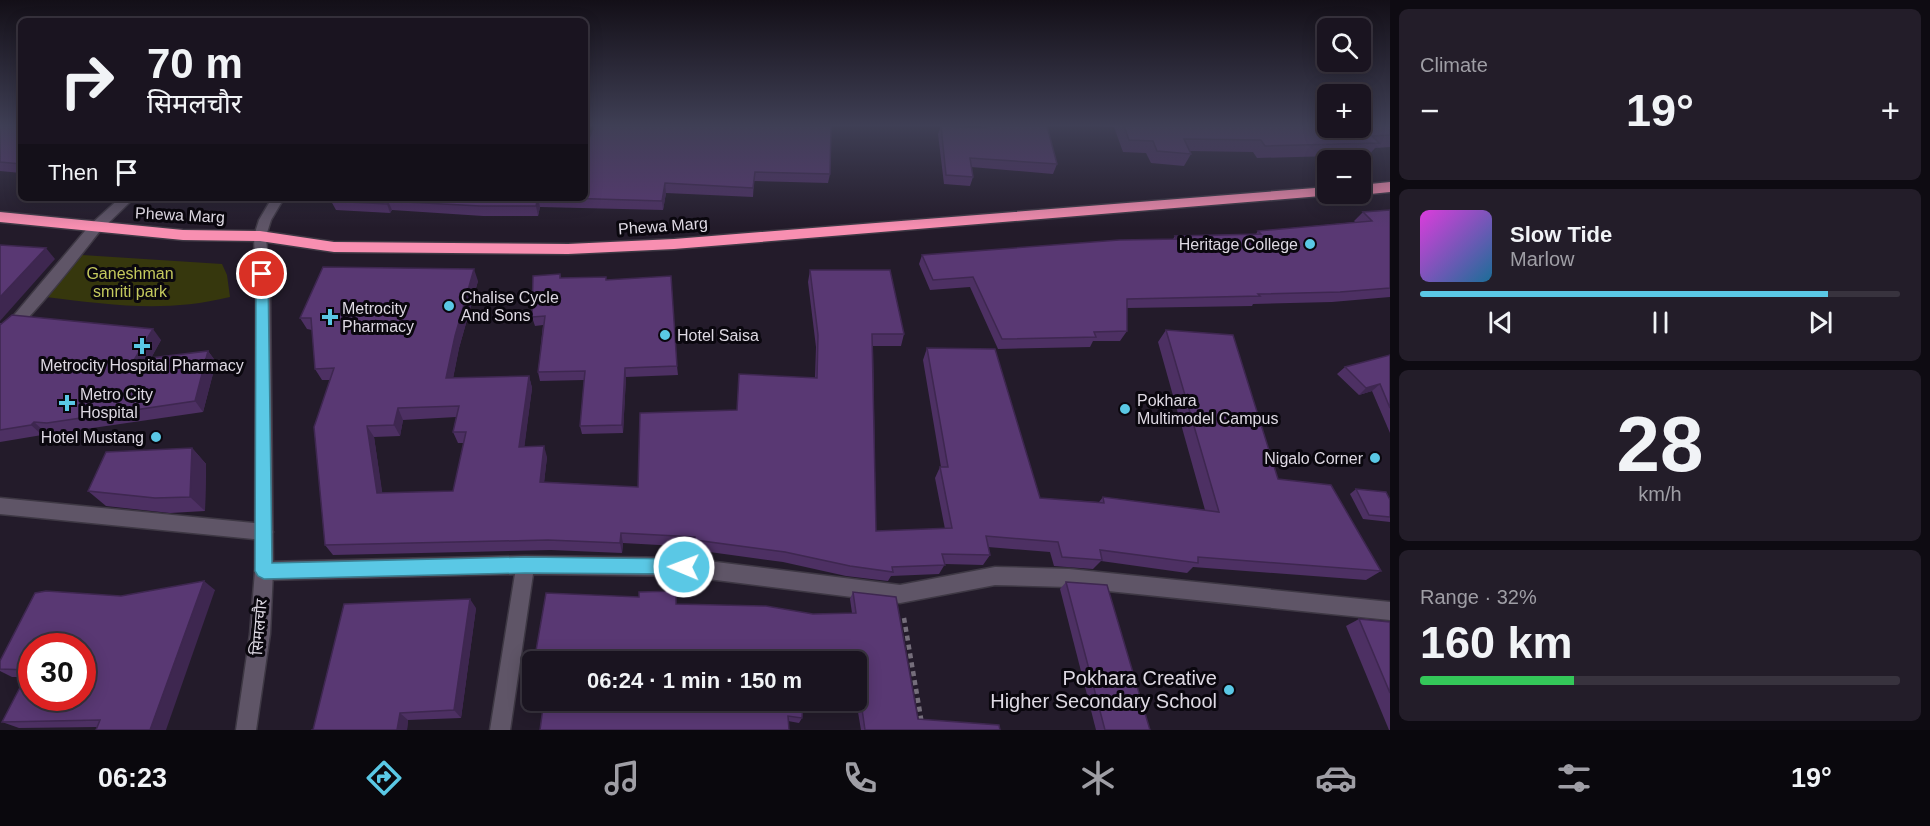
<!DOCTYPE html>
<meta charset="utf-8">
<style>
:root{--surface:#1a1420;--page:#231d29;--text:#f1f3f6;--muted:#9f9ea5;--line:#38333e;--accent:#5ac8e5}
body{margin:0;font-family:Arial,"Noto Sans Devanagari",sans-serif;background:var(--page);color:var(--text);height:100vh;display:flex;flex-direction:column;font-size:22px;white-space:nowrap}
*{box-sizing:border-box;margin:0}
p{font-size:20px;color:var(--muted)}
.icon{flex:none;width:33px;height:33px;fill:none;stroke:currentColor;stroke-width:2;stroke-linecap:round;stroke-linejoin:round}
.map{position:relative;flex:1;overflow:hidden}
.side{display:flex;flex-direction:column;gap:9px;padding:9px;background:#0e0b12;width:540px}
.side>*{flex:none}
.hud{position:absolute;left:18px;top:18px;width:570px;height:183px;border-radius:9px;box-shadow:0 3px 15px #0003,0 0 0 2px var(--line);background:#1a1420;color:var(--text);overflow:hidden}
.buttons{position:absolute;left:1317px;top:18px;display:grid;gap:12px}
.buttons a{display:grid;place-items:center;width:54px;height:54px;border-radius:9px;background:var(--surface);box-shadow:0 3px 15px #0003,0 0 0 2px var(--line);font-size:30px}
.speed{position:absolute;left:18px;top:633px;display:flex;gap:12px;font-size:30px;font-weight:700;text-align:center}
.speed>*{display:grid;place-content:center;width:78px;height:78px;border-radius:50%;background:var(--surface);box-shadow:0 3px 15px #0003,0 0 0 2px var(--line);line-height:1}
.speed .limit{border:9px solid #d22;background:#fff;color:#111}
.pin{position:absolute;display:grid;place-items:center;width:51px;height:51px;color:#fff;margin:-26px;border:3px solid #fff;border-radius:50%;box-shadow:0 2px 6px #0007}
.me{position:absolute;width:66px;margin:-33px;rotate:271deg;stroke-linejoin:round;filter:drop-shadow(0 0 4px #0008)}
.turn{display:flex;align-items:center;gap:21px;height:126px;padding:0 30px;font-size:27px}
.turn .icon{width:78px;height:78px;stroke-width:2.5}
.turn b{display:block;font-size:42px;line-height:51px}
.then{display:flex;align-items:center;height:57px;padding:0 30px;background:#0003;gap:12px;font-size:22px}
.big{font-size:45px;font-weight:700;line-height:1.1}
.side .card{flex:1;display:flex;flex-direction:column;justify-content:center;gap:9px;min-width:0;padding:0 21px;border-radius:9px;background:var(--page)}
.side .dial{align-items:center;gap:0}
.dial b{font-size:78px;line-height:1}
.song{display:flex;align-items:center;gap:18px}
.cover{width:72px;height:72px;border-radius:9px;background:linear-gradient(135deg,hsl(300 70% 55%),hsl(200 70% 35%))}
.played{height:6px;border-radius:3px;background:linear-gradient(90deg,var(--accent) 85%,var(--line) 85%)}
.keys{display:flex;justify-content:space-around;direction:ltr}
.heat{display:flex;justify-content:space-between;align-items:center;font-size:33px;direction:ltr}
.charge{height:9px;border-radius:4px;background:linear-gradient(90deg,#34c759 32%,var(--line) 0)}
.trip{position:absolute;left:522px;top:651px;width:345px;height:60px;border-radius:9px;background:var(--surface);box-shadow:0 3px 15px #0003,0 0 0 2px var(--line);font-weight:700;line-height:60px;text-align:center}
.tabs{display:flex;height:96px;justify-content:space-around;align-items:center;background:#0a080d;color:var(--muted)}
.tabs .icon{width:42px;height:42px}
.tabs .current{color:var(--accent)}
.tabs b{font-size:27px;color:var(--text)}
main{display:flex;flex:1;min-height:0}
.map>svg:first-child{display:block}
</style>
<main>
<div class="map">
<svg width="1390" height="730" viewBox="0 0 1390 730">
<rect width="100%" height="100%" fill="#231b2a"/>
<path fill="#36370d" d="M82,255L222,264L227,275L230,297C164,313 112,305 46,297Z"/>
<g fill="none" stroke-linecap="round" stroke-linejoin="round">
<g stroke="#3e3844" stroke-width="3">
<polygon id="lane" points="120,198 134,198 100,231 90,231 89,228 90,225"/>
</g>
<g stroke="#3e3844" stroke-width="3">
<g id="street">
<path d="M95,224L100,225L101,228L100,231C83,252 19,336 0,342V328L15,314L90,225Z"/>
<polygon points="0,498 264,524 270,526 273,532 270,538 264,540 0,514"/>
<polygon points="525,556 684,558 900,585 995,567 1069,569 1390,602 1390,620 1069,587 995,585 900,603 684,576 533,574 510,730 490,730 515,574 264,580 258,577 255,571 258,565 264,562"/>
</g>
</g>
<g stroke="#3e3844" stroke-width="3">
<polygon id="secondary" points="272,198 284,198 271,220 266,236 270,293 273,571 270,634 256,730 236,730 250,634 255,571 256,293 254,236 259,220"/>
</g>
<g stroke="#3e3844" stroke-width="3">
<g id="highway">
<polygon points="1390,182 1390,192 1360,195 1356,194 1360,194 1360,185"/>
<polygon points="1328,187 1328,194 1334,194 1333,195 674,249 568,254 334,252 260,241 183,240 0,222 0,212 183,230 260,231 334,242 568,244 674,239"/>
</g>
</g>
<polyline stroke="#756e7b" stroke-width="4.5" stroke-dasharray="5 4" stroke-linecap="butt" points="904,618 923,730"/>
<use href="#lane" fill="#5f5567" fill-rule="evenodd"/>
<use href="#street" fill="#5f5567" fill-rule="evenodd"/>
<use href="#secondary" fill="#5f5567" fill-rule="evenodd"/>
<use href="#highway" fill="#f88fb1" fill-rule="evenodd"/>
</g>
<g fill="#4d3063" fill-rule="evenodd">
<polygon points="0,126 21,126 21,173 0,171"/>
<polygon points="941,126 982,128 981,126 1047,126 1057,164 1053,174 971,167 973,177 970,186 944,184 938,134"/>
<polygon points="1092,126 1390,126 1390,147 1375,148 1369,155 1257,158 1253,152 1190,151 1191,154 1184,166 1151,163 1146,153 1123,152 1114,127"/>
<polygon points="585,148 830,174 828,183 754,181 753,197 666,193 663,210 540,207 538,216 483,216 392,210 390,213 336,210 331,201 333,198 585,198"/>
<polygon points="1390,210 1390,297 1332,302 1253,304 1252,306 1127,308 1127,331 1120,341 1093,341 1090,347 998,349 970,287 930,290 919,264 922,255 1173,239 1175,236 1256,234 1258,231 1355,222 1354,221 1363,212"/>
<path d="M810,270L904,334L901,346H873L876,531L945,529L935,478L940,467H941L923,360L927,348L1040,498L1099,502L1103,497L1205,510L1158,342L1166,330L1278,479L1381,571L1366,580L1193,567L1187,573L1101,561L1093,569L1054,566L1050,552L988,547L990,555L983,565L945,564L939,574L891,576L888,581L846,576L783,562L695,550V547L623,543L622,553L551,550L333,555L325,545L330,380H322L315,369L312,330L307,329L300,318L478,281L459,348L453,378L529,376L532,388L524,447L547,457L544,482L638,487L737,410L815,378L816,347L808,282ZM456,417L453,432L458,443H464L453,491L382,493L374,437L400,436L403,420Z"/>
<polygon points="560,274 561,278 606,280 677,366 678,375 626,377 623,433 582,434 580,426 584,380 540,381 538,372 543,325 535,326 532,317"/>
<polygon points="0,323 161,340 151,358 208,351 216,362 203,412 58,433 45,432 42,435 0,442"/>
<polygon points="1390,355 1390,433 1372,391 1359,395 1337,374 1345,367"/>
<polygon points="192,448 206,464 205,511 170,513 106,506 88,491"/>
<polygon points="1356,489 1390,500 1390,522 1363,519 1350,494"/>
<polygon points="1066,582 1150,730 1096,730 1060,589"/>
<polygon points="215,590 97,727 19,728 2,722 26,677 12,677 0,671 0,661 121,596"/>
<polygon points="853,592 918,719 1000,730 861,730 856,700 856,662 676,604 813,614 852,613 850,599"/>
<polygon points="476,608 461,718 408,720 407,730 311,730 313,730"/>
<polygon points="1359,619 1390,622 1390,730 1389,730 1346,626"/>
<polygon points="544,700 856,700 803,702 802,718 799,723 788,721"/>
</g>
<g fill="#3e2750">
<polygon points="665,183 666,193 663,210 662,201"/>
<polygon points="538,198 540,207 538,216 536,206"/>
<polygon points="388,201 392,210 390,213 387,204"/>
<polygon points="46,248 55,259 0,321 0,297"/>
<polygon points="474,269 478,281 459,348 451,389 446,378 455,336"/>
<polygon points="153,329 161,340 144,371 134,360"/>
<polygon points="208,351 216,362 203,412 195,401"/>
<polygon points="625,368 626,377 623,433 622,425"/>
<polygon points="529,376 532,388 523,458 519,447"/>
<polygon points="1380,384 1372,391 1359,395 1366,388"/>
<polygon points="398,408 403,420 400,436 394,425"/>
<polygon points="34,422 45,432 42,435 31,425"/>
<polygon points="367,426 374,437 384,504 377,493"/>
<polygon points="544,446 547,457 543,492 540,482"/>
<polygon points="192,448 206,464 205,511 190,497"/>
<polygon points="621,533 623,543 622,553 620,543"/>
<polygon points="204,581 215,590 166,730 150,730"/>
<polygon points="470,599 476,608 461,718 454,710"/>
<polygon points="400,713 408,720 407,730 397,730"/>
</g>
<g fill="#593873" stroke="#3e2750" stroke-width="1.5" fill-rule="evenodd">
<polygon points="0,126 21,126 21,164 0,162"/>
<polygon points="594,126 831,126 830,174 755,172 753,188 665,183 662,201 565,198 585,198 585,148"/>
<polygon points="941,126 987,128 987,126 1047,126 1057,164 970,158 973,177 946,175"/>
<polygon points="1124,126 1328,126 1328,128 1360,128 1360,126 1390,126 1390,135 1372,136 1379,143 1265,146 1261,140 1184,139 1191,154 1157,151 1153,141 1129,140"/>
<polygon points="333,198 538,198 536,206 480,206 388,201 387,204 331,201"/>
<polygon points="1390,210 1390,288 1340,292 1258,294 1260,296 1127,299 1127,331 1094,332 1096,337 1002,339 973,277 933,280 922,255 1119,240 1177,239 1175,236 1261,234 1258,231 1372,221 1363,212"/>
<polygon points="0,245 46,248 0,297"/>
<path d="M323,267L474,269L455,336L446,378L529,376L519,447L544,446L540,482L638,487L640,413L737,410L739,374L817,378L818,335L810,270H890L904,334H872L876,531L952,528L940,467H948L927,348L995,349L1040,498L1104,503L1103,497L1219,512L1166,330L1233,335L1278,479L1331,485L1381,571L1198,557V563L1100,550L1102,560L1062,557L1058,542L986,536L990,555L942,554L945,565L892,567L893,572L850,566L785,552L695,540V537L621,533L620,543L548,540L325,545L314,427L334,368L315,369L311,318H300ZM459,406L453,432H466L453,491L377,493L367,426L394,425L398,408Z"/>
<polygon points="560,274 560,278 606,277 606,280 671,276 677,366 625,368 622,425 580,426 585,371 538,372 545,316 532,317 533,276"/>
<polygon points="12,315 153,329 134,360 208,351 195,401 47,423 34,422 31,425 0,430 0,325"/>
<polygon points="1390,355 1390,408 1380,384 1366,388 1345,367"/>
<polygon points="192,448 190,497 155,498 88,491 106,452"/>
<polygon points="1356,489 1386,492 1390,500 1390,517 1369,515"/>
<path d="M204,581L150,730H96L100,720L2,722L29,670L0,669V661L35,593L46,591L121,596ZM32,646H82V698H32Z"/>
<polygon points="1066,582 1107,585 1150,730 1105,730"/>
<polygon points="676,591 676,604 766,606 813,614 856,613 853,592 896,597 918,719 999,725 1000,730 865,730 860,695 856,695 856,662 534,662 546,593 639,597 639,592"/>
<polygon points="470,599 454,710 400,713 397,730 311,730 313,730 344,604"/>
<polygon points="1359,619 1390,622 1390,693"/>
<polygon points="544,700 803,700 802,718 788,716 789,730 540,730"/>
</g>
<linearGradient id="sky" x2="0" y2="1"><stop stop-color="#130f17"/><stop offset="0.55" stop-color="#3f3f55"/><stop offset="1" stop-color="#3f3f55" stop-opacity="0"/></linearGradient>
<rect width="1390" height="228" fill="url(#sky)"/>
<polygon fill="#5ac8e5" stroke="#3a8295" stroke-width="1.5" points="262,270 268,274 272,563 525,557 684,559 690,561 693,567 690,572 684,574 525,573 264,579 258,576 255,571 256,274"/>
<g fill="#5ac8e5" stroke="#0a070e" stroke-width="2">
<circle cx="1310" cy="244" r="6"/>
<circle cx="449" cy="306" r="6"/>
<path d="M327 308h6v6h6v6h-6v6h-6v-6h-6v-6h6z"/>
<circle cx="665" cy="335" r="6"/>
<path d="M139 337h6v6h6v6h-6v6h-6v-6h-6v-6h6z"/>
<path d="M64 394h6v6h6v6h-6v6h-6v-6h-6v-6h6z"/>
<circle cx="1125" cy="409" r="6"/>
<circle cx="156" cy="437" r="6"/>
<circle cx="1375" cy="458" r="6"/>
<circle cx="1229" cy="690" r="6"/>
</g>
<g text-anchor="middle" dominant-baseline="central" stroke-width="6" stroke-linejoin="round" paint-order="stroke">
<g font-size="16" fill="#ded9e3" stroke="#0a070e">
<text transform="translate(180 215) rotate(3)">Phewa Marg</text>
<text transform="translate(663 226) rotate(-4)">Phewa Marg</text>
<text transform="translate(259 627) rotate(-85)">सिमलचौर</text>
</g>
<g font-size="16" fill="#ded9e3" stroke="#0a070e" text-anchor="start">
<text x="1298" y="244" text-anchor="end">Heritage College</text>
<text x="461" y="297">Chalise Cycle<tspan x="461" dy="18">And Sons</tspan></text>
<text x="342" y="308">Metrocity<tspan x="342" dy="18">Pharmacy</tspan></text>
<text x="677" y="335">Hotel Saisa</text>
<text x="142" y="365" text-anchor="middle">Metrocity Hospital Pharmacy</text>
<text x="80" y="394">Metro City<tspan x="80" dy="18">Hospital</tspan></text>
<text x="1137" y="400">Pokhara<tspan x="1137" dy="18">Multimodel Campus</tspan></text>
<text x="144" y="437" text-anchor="end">Hotel Mustang</text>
<text x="1363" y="458" text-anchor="end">Nigalo Corner</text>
</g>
<g font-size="16" fill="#c4c95d" stroke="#0a070e">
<text x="130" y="273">Ganeshman<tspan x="130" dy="18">smriti park</tspan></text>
</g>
<g font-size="20" fill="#ded9e3" stroke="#0a070e" text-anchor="end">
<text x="1217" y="678">Pokhara Creative<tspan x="1217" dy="23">Higher Secondary School</tspan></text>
</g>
</g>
</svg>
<div class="buttons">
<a><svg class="icon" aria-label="search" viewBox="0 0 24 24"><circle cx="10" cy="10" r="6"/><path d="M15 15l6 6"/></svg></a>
<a>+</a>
<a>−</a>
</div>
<div class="speed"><div class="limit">30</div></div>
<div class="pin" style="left:262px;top:274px;background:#d93025"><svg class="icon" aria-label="arrive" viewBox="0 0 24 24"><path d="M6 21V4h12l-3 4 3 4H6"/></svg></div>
<svg class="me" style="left:684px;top:567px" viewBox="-20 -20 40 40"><circle r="17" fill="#5ac8e5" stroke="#fff" stroke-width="3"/><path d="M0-11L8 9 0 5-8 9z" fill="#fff"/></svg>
<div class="trip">06:24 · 1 min · 150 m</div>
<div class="hud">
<div class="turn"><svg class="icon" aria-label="right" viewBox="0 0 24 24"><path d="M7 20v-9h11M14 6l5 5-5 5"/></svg><div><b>70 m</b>सिमलचौर</div></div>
<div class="then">Then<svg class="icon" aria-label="arrive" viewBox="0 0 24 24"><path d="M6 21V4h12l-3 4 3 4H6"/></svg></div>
</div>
</div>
<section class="side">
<div class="card"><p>Climate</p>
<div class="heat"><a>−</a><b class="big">19°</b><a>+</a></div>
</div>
<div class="card">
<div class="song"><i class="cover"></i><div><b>Slow Tide</b><p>Marlow</p></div></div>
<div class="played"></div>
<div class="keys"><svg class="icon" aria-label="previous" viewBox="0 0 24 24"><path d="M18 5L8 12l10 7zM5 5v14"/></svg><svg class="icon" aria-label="pause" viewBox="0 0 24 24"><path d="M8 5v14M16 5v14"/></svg><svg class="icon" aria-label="next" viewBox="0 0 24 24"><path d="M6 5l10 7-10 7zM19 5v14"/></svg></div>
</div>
<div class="card dial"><b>28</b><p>km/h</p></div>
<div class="card"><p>Range · 32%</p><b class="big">160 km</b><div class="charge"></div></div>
</section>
</main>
<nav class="tabs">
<b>06:23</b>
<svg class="icon current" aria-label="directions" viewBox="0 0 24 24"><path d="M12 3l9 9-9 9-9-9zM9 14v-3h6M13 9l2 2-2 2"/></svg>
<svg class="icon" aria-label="music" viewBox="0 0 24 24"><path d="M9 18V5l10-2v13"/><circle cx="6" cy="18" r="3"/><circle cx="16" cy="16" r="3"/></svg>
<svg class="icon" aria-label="phone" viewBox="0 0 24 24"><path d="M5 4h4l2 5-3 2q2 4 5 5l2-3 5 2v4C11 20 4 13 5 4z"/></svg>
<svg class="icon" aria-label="climate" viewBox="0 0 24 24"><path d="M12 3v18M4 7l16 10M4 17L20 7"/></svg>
<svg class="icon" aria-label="car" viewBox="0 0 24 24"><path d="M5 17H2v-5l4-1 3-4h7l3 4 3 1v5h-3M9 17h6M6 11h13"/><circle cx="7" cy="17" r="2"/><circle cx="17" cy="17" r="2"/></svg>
<svg class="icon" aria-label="filters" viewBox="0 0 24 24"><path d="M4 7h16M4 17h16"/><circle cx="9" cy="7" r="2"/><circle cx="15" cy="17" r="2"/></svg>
<b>19°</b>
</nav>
